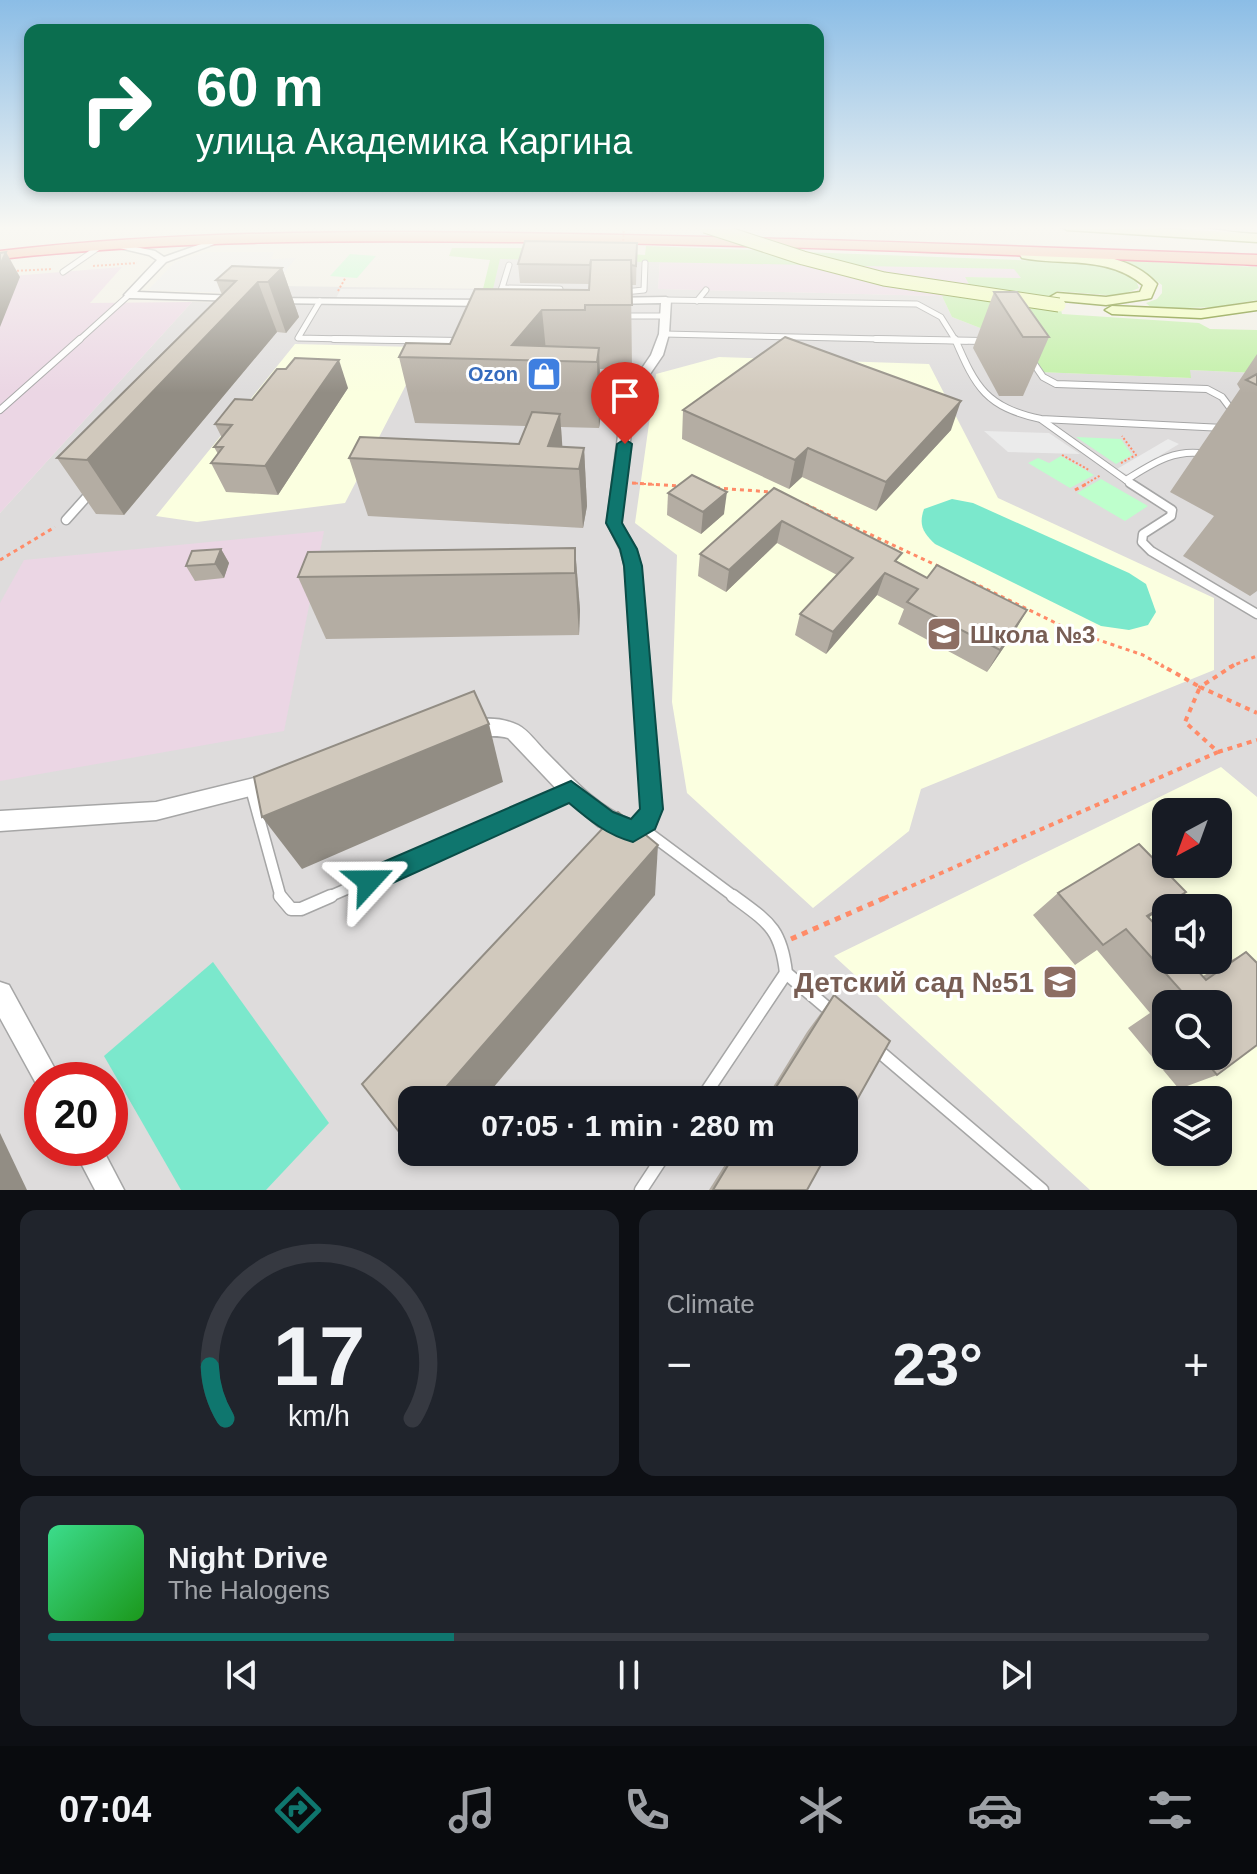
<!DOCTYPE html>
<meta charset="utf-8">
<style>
:root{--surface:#171b24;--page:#20242c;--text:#f1f3f6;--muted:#9ea1a6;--line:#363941;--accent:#0f766e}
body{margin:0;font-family:Arial,sans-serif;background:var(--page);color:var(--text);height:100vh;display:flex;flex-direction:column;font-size:30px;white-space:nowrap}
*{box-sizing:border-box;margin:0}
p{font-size:26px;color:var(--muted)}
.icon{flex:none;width:44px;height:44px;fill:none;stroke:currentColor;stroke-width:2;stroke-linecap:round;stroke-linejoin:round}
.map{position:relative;height:1190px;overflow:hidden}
.drawer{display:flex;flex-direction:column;gap:20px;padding:20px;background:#0d0f14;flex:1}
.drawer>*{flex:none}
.top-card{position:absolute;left:24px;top:24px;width:800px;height:168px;border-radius:16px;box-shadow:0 4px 12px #0003;background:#0b6e4f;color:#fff;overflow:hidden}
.needle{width:52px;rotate:221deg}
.tools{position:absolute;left:1152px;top:798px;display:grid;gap:16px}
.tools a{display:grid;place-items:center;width:80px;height:80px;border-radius:16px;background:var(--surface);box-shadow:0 4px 12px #0003;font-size:40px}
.speed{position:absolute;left:24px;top:1062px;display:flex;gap:16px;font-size:40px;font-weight:700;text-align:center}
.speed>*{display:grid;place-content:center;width:104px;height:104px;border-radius:50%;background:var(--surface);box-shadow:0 4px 12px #0003;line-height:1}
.speed .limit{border:12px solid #d22;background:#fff;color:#111}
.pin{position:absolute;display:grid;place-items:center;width:68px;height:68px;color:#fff;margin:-82px -34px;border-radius:50% 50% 50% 0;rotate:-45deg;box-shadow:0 0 8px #0007}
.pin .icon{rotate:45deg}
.me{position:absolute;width:88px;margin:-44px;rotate:66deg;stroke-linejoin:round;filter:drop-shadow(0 0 6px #0008)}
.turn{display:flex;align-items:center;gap:28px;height:168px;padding:0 40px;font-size:36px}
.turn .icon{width:104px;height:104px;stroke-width:2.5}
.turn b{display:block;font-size:56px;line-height:68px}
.big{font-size:60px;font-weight:600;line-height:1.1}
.drawer .widget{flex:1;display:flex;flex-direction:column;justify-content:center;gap:12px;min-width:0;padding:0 28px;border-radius:16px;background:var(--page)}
.drawer .dial{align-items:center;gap:0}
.dial svg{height:208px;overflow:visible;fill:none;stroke:var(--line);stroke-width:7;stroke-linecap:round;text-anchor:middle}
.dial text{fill:var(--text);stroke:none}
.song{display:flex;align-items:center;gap:24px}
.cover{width:96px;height:96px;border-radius:12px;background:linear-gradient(135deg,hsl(150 70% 55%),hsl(120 70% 35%))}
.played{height:8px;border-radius:4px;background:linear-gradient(90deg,var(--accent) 35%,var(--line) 35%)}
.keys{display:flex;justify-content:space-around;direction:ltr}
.heat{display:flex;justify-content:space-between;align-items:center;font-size:44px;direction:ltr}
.drawer .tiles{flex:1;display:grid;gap:20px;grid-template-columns:1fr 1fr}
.widget:last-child{grid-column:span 2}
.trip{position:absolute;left:398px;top:1086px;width:460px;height:80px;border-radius:16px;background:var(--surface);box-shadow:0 4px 12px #0003;font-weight:600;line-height:80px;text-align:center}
.dock{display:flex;height:128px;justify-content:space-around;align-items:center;background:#090b0e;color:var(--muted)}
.dock .icon{width:56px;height:56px}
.dock .current{color:var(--accent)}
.dock b{font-size:36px;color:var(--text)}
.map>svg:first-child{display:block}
</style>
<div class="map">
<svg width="1257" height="1190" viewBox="0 0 1257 1190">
<rect width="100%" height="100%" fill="#f1efe5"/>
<path fill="#dedcdc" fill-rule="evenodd" d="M499,259L660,260L658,289L942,296L952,317L1021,344L1038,372L1190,378L1189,370L1257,373V1190H0V513L192,302L265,303L278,286L492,289ZM1166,812H1218V864H1166ZM1166,908H1218V960H1166ZM1166,1004H1218V1056H1166ZM42,1080H110V1148H42ZM412,1100H844V1152H412ZM1166,1100H1218V1152H1166Z"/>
<g fill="#ebd6e4">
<polygon points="660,260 1015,269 1021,278 965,277 976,297 658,289"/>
<polygon points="122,267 90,303 192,302 0,513 0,277"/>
<polygon points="324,531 284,731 0,781 0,603 24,560"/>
</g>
<g fill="#fbffe0" fill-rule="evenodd">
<polygon points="295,344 456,348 407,383 345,503 197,522 156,516"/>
<polygon points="719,357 929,364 998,498 1214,598 1214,670 921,789 909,831 813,908 687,793 672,702 677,555 635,523 656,374"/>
<path d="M1221,767L1257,797V1190H1090L834,956ZM1166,812H1218V864H1166ZM1166,908H1218V960H1166ZM1166,1004H1218V1056H1166ZM1166,1100H1218V1152H1166Z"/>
</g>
<g fill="#c1f0a6">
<polygon points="646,246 1070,262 1104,266 1135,278 1139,288 1119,296 1056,291 1062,314 1199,323 1210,329 1257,330 1257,373 1190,370 1191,378 1038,372 1021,344 952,317 942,296 976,297 965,277 1021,278 1014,269 500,259 493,289 483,289 490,260 449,256 452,248 543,248 645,255"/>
<polygon points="1112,260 1257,267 1257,300 1216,307 1153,309 1146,303 1157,299 1162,293 1162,285 1142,270"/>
</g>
<g fill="#beffcc">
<polygon points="350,254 376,256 357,278 330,276"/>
<polygon points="1076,437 1121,439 1132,455 1116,464"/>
<polygon points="1061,456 1094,475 1070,488 1028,463 1038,458 1049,463"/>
<polygon points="1101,479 1148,506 1125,521 1077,493"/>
</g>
<g fill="#7be8cc">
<path d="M952,499L973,503L1129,573L1146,584L1156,612L1148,625L1129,630L1101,626L935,544C924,533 918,526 924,509Z"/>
<polygon points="213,962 329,1123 266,1190 181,1190 104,1056"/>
</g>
<g fill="#ebebeb">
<polygon points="206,252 274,252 271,259 296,258 267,294 148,290 175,262"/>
<polygon points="341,289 494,290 491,299 336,298"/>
<polygon points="984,431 1049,433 1080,454 1008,452"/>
<polygon points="1168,439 1179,444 1128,475 1117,469"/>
</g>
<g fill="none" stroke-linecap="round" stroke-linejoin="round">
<g stroke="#a6a6a6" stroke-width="7">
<g id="service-far4">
<polyline points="63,272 102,245"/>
<polyline points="502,288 560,289 561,294 557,295"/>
<polyline points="501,291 509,265"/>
<polyline points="624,292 644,290 645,263"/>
<polyline points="666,300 917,304 941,317 956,341"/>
<polyline points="320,301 298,338 442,341"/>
<polyline points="697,301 706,290"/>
<polyline points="622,316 665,316"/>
<polyline points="664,334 967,341"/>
<polyline points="78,341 129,295"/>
</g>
</g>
<g stroke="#a6a6a6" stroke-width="8">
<g id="service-far3">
<polyline points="334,339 460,341"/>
<polyline points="876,339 983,341"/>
<path d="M955,339C976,388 986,407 1041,419L1224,428"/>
<polyline points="1030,358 1043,377 1056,384 1207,389 1222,397 1234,413"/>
<polyline points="0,410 80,339"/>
<polyline points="1042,420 1126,480"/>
<path d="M1133,485L1126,480C1152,464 1174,448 1206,454"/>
</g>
</g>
<g stroke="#a6a6a6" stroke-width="11">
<g id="service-far2">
<polyline points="1130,483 1172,510 1171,516 1143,534 1142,542 1151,551 1257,614"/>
<polyline points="66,520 92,491"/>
</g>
</g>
<g stroke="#a6a6a6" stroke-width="13">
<g id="service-far1">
<polyline points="251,789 281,898"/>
<polyline points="642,828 736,898"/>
<polyline points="326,898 569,792"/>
</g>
</g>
<g stroke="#a6a6a6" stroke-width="15">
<g id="service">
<polyline points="280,896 291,909 301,909 331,896"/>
<path d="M733,896C768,922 781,928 786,973L833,1013"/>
<polyline points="874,1047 1042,1190"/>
<polyline points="701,1100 786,973"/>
<polyline points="641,1190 666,1152"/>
</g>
</g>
<g stroke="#a6a6a6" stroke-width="3">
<g id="minor">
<polygon points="1163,226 1187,226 1257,235 1257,241"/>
<polygon points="221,237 228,239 166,262 137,292 239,296 244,299 243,301 129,298 124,295 157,260 149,255 111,246 111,242 155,251 164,257"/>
<path d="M666,297L671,300L669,334L663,355L635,396L621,523L636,549L641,566L662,809L653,829L633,841L598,826L564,797L508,738C491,733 478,740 463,735L461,729L463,723C481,717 501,717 518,725C528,730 537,743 545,751C571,777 596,806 631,820L639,815L642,809L625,566L620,549L607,523L623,396L651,355L659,334L661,303L610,304L605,301L610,298Z"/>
<polygon points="270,298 487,300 492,303 487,306 274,303 270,302"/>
<polygon points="274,773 281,776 284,782 281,788 156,820 0,831 0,811 156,802"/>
<polygon points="0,982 9,985 61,1080 42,1080 42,1090 39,1089 0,1018"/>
<polygon points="73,1148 102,1148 124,1190 95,1190"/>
</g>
</g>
<g stroke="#5f7d00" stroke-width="3">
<g id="secondary">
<polygon points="1061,226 1125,226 1257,234 1257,242 1067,230"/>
<path d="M1026,251C1069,253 1126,249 1157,284L1151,298L1146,299L1106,305L1052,300L1050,297L1057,293L1106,297L1140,292L1143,285C1107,255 1064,266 1022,258L1020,255Z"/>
<polygon points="1257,302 1257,310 1201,318 1112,314 1105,310 1112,306 1201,310"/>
</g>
</g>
<g stroke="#ed1442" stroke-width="3">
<path id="trunk" d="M414,232C695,234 976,245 1257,255V265C1011,255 764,244 518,242C345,240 172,240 0,259V251C138,235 275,232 414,232Z"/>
</g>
<g stroke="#ff8b68" stroke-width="2" stroke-dasharray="2 2" stroke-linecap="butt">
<polyline points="93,266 137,263"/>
<polyline points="13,271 53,269"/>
<polyline points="338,291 346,277"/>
<polyline points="1062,455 1089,470"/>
<polyline points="1121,463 1136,455 1122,436"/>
<polyline points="632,483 658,485"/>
<polyline points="1084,485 1101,475"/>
</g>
<g stroke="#ff8b68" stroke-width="3" stroke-dasharray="4 4" stroke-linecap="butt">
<polyline points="632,483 681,486"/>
<polyline points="716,488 772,492"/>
<polyline points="1075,490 1088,483"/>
<polyline points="805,504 940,567"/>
<polyline points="0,560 55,527"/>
<polyline points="972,582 1072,631 1143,655 1164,667"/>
<polyline points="1229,667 1257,656"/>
</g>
<g stroke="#ff8b68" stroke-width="4" stroke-dasharray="5 5" stroke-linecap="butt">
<polyline points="1234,665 1200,687 1257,713"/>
<polyline points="1218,752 1257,740"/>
<polyline points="884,898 1218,752 1185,722 1200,687 1161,665"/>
</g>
<polyline stroke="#ff8b68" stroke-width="5" stroke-dasharray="6 6" stroke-linecap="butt" points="791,939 889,896"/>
<use href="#service-far4" stroke="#fff" stroke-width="5"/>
<use href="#service-far3" stroke="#fff" stroke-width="6"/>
<use href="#service-far2" stroke="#fff" stroke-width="8"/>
<use href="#service-far1" stroke="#fff" stroke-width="10"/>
<use href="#service" stroke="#fff" stroke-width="12"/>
<use href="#minor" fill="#fff" fill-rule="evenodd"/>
<use href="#secondary" fill="#f1ffb5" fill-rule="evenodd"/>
<use href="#trunk" fill="#f8b394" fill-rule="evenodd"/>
<g stroke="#5f7d00" stroke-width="15" stroke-linecap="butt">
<polyline id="secondary-bridge" points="705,226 803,258 884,279 1059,305"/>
</g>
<polyline stroke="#ff8b68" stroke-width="2" stroke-dasharray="2 2" stroke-linecap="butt" points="623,245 624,226"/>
<use href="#secondary-bridge" stroke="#f1ffb5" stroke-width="13"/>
</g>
<g fill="#b4ada3" fill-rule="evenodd">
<polygon points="637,243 636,285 631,285 632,368 600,369 601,414 599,428 561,427 562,447 584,448 587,506 583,528 368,516 349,458 519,444 526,426 415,423 399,357 450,344 589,290 589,284 520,283 518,264"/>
<polygon points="282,268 299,317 286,333 277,332 124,515 96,514 57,458 222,295 216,280"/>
<polygon points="994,292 1049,337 1023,396 999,396 973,348"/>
<polygon points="1257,354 1257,591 1250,596 1183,556 1214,516 1170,492 1240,389 1237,384"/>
<polygon points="348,388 278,495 226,492 211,463 218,454 214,447 222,438 215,424 252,400"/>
<polygon points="683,410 951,430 876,511 802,477 789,489 682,439"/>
<polygon points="774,488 1015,631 987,672 898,624 904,609 877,595 826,654 795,635 800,614 837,575 777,543 726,592 698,576 700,554"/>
<polygon points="668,493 724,514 701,534 667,515"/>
<polygon points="575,548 580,610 579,635 326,639 298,577"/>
<polygon points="221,549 229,563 224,578 195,581 186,566"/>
<path d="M1058,893L1149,917L1203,976L1246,952L1217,1075L1179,1089L1128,1028L1150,1013L1097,950L1075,965L1033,915ZM1166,1004H1218V1056H1166Z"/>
<polygon points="834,995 844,1100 765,1100 807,1032"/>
<polygon points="733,1152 828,1152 807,1190 709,1190"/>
</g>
<g fill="#928d84">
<polygon points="6,252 20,277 0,327 0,265"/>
<polygon points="282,268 299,317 286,333 268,282"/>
<polygon points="258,282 277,332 124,515 87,460"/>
<polygon points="542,310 547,361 512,345"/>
<polygon points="599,348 601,414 599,428 597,362"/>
<polygon points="339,360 348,388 278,495 265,466"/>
<polygon points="961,401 951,430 876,511 886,482"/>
<polygon points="560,414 564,469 548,446"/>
<polygon points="584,448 587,506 583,528 579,469"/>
<polygon points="808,448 802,477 789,489 795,460"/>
<polygon points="727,492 724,514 701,534 703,512"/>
<polygon points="782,521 777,543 726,592 729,570"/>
<polygon points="575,548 580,610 579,635 575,573"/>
<polygon points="221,549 229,563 224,578 215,564"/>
<polygon points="885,573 877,595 826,654 833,632"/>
<polygon points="1027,610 1015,631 987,672 1000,650"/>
<polygon points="489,724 503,782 302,869 262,817"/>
<polygon points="658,845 655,895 483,1100 435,1100"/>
<polygon points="1186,892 1154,914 1128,931 1147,916"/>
<polygon points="412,1127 412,1143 403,1137"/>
<polygon points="0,1133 27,1190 0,1190"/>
<polygon points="426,1152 440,1152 435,1158"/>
</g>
<g fill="#d1c9bd" stroke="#928d84" stroke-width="2">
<polygon points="525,241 637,243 636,266 631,265 631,260 591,260 590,265 518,264"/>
<polygon points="6,252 0,265 0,253"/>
<polygon points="591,260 631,260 632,305 585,305 585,310 542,310 512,345 599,348 597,362 399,357 406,343 450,344 475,289 589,290"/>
<polygon points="232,266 282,268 268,282 258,282 87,460 57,458 236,281 216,280"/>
<polygon points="994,292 1017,292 1049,337 1023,337"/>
<polygon points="785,337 961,401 886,482 808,448 795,460 683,410"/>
<polygon points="295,358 339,360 265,466 211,463 223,447 214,447 232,425 215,424 235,399 252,400 277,369 286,369"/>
<polygon points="1257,374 1257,385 1246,380"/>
<polygon points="532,412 560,414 548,446 584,448 579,469 349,458 360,437 519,444"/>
<polygon points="692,475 727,492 703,512 668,493"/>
<polygon points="774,488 902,553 895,561 927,578 937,565 1027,610 1000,650 907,602 918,589 885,573 833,632 800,614 853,558 782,521 729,570 700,554"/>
<polygon points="575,548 575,573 298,577 308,552"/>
<polygon points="221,549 215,564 186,566 192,551"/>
<polygon points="474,691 489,724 262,817 254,777"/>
<polygon points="618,812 658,845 435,1100 412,1100 412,1127 403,1137 362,1084"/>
<polygon points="1139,844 1186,892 1147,916 1166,936 1166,960 1188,960 1206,980 1246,952 1257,963 1257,1045 1217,1075 1201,1056 1218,1056 1218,1004 1172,1004 1185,995 1126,929 1103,945 1058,893"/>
<polygon points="834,995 890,1041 844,1123 844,1100 768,1100"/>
<polygon points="736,1152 828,1152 807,1190 713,1190"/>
</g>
<linearGradient id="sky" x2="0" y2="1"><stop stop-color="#8bbde6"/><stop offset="0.58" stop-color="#f9f8f3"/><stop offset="1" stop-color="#f9f8f3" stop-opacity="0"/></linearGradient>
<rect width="1257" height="393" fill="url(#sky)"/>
<path fill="#0f766e" stroke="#0a4d48" stroke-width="2" d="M625,439L632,444L622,523L637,549L642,566L663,809L655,829L633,842C607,835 589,820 569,803L377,890L369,894L360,890L356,881L360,872L571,781L613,812L631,819L640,809L624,566L620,549L606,523L617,444Z"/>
<defs>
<g id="shop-square" transform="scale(1.8)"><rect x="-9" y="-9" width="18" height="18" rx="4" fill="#3f7fe0" stroke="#fff"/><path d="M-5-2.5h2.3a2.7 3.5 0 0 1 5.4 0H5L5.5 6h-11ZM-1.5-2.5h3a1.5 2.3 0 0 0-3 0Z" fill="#fff"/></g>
<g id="school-square" transform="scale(1.8)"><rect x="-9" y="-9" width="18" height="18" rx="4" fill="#8d6e63" stroke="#fff"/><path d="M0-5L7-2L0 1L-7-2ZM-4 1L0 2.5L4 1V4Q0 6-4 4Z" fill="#fff"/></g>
</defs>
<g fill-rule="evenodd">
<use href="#shop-square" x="544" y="374"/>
<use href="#school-square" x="944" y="634"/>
<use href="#school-square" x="1060" y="982"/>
</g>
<g text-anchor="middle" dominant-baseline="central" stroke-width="6" stroke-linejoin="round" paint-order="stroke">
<g font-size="20" font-weight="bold" fill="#366cbe" stroke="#fff" text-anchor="end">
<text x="518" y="374">Ozon</text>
</g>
<g font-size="24" font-weight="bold" fill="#785e54" stroke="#fff" text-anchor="start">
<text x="970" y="634">Школа №3</text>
</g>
<g font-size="28" font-weight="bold" fill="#785e54" stroke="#fff" text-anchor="end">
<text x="1034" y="982">Детский сад №51</text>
</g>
</g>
</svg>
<div class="tools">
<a><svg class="needle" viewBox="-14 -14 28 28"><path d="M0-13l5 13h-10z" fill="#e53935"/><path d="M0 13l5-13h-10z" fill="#9ea1a6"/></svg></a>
<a><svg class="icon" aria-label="sound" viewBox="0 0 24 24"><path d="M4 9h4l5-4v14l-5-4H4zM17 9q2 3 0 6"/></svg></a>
<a><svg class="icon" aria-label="search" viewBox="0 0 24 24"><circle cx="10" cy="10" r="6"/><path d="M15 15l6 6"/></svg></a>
<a><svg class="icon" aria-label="layers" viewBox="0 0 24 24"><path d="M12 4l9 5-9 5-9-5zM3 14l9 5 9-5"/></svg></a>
</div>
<div class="speed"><div class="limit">20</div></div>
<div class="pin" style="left:625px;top:444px;background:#d93025"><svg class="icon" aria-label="arrive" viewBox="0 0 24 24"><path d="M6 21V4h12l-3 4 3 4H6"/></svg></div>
<svg class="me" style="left:369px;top:881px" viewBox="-20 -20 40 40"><path d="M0-17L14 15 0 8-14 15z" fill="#0f766e" stroke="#fff" stroke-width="4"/></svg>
<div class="trip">07:05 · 1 min · 280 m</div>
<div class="top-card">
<div class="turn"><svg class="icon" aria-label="right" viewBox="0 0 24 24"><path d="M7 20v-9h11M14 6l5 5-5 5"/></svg><div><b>60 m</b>улица Академика Каргина</div></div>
</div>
</div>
<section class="drawer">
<div class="tiles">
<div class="widget dial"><svg viewBox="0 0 100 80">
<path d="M14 69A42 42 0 1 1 86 69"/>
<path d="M14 69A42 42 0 0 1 8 49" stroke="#0f766e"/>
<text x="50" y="56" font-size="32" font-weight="700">17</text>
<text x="50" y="72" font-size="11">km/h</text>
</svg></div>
<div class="widget"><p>Climate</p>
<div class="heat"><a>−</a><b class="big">23°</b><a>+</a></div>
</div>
<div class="widget">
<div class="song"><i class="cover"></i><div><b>Night Drive</b><p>The Halogens</p></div></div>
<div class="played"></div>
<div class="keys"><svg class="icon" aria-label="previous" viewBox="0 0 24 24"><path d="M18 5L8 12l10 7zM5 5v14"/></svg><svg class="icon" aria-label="pause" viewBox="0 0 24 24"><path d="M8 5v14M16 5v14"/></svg><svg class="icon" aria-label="next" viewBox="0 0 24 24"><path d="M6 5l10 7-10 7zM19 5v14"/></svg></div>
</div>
</div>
</section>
<nav class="dock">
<b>07:04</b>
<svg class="icon current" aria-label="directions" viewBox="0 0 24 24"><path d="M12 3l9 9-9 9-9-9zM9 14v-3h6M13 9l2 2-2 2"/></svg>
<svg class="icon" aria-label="music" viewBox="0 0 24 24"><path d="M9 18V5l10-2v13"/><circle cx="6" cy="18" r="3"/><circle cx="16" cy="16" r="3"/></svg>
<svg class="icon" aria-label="phone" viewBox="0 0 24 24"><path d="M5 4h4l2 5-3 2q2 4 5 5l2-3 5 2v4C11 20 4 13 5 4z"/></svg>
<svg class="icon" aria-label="climate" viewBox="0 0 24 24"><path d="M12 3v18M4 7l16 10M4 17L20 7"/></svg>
<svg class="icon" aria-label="car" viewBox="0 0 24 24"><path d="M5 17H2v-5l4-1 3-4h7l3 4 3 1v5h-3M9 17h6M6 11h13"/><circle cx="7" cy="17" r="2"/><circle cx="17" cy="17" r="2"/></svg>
<svg class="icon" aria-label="filters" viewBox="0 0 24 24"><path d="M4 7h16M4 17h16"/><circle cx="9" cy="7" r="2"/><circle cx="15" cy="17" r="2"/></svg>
</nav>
